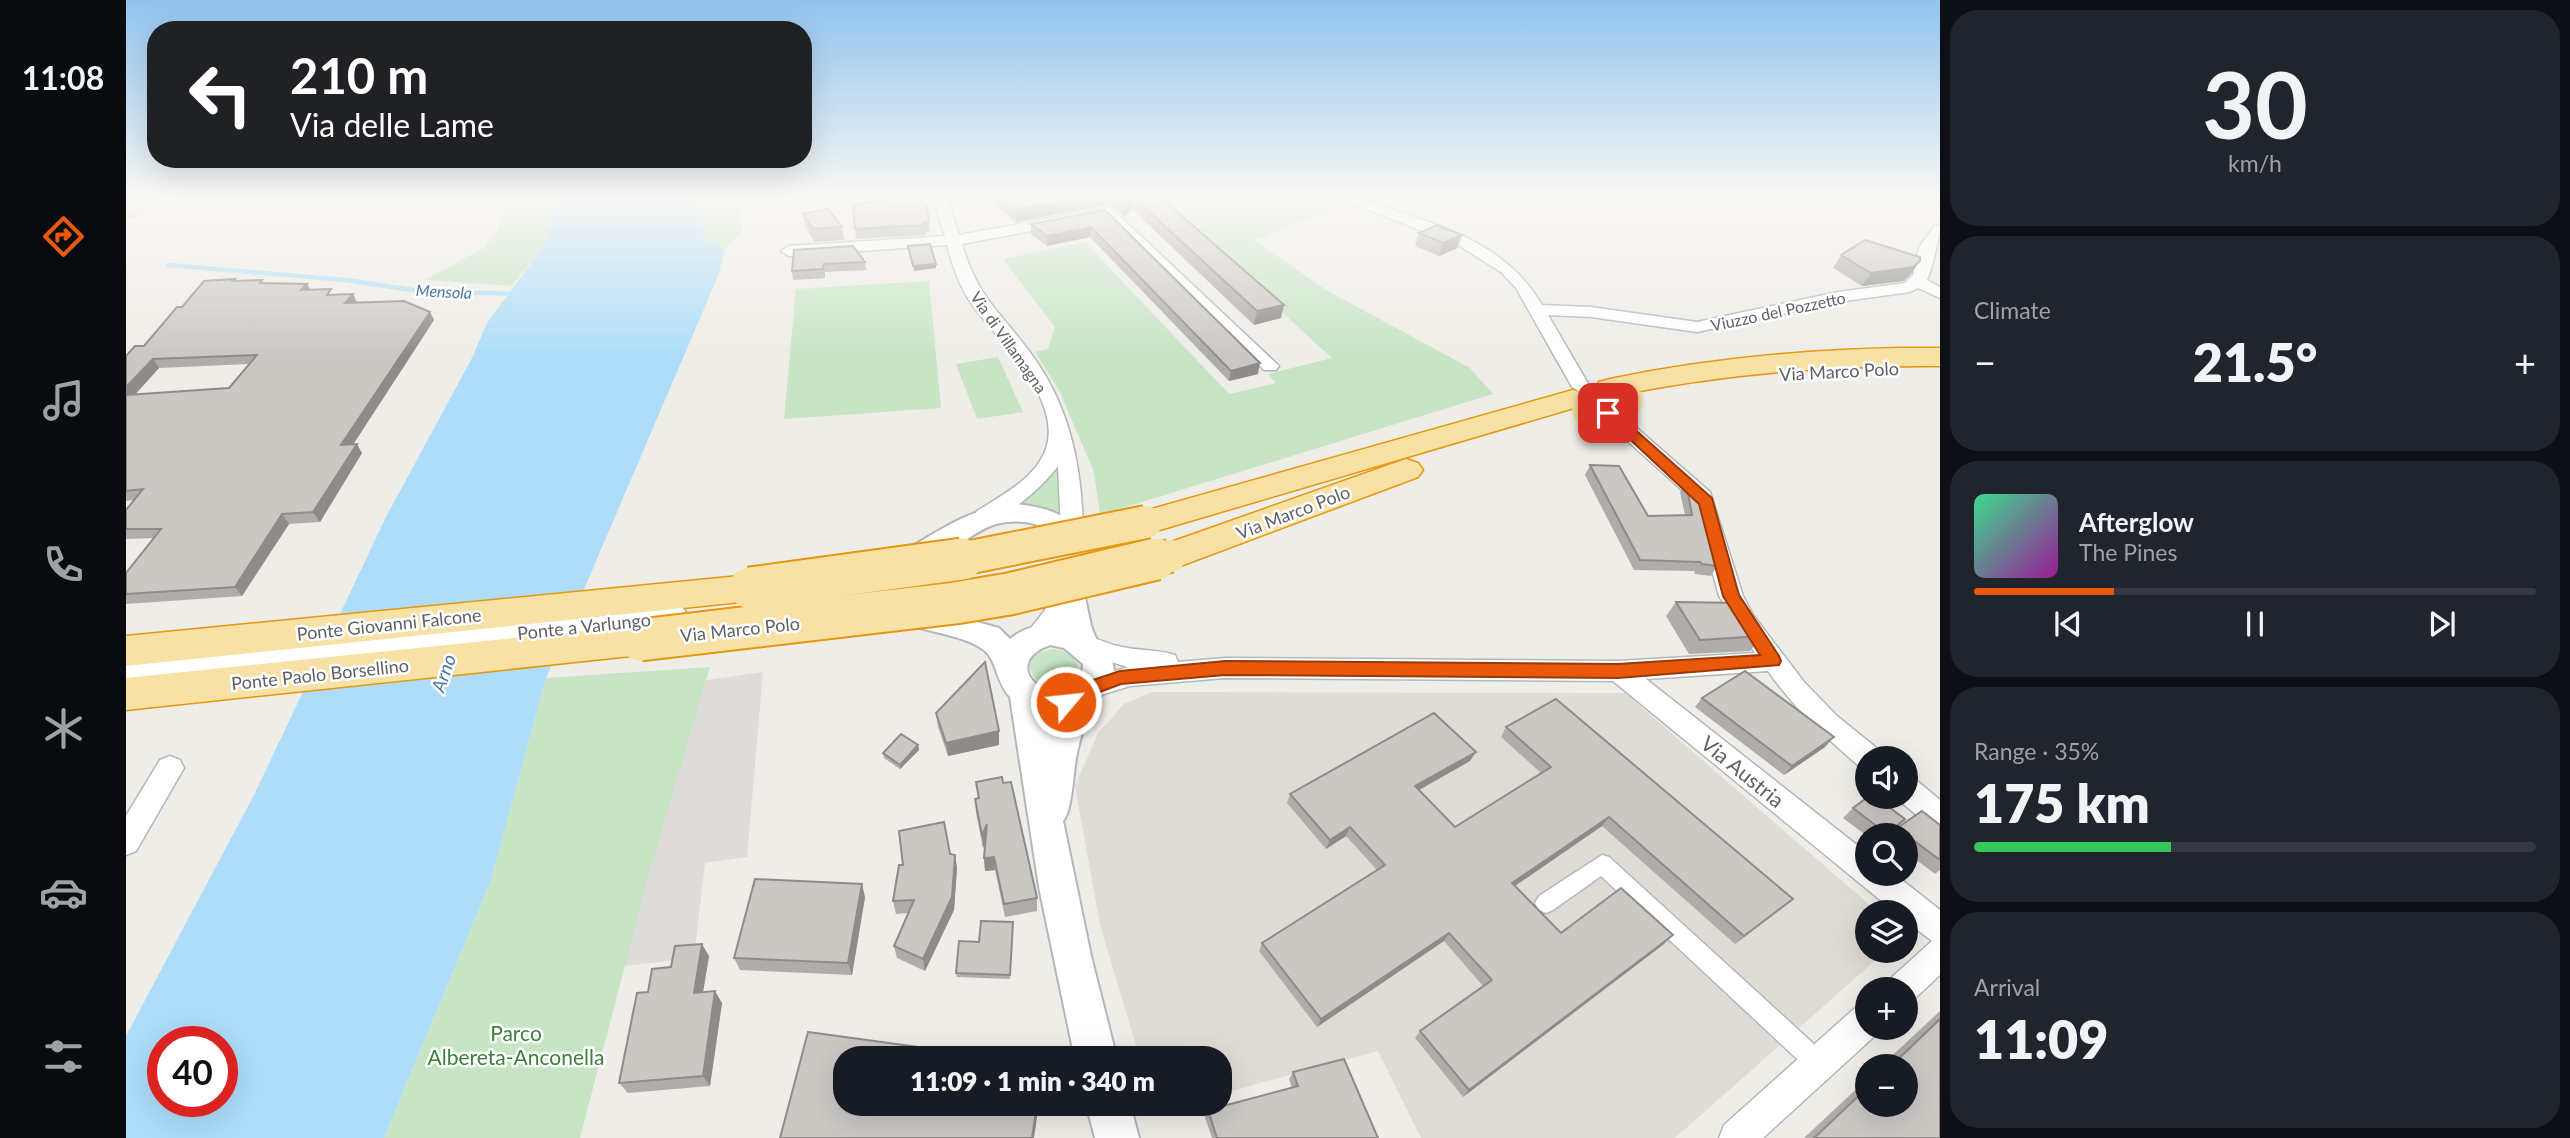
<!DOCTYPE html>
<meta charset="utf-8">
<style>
:root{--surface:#171b24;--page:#20242c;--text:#f1f3f6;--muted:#9ea1a6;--line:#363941;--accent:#ea580c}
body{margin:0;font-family:Lato,sans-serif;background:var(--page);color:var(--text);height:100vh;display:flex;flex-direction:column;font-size:26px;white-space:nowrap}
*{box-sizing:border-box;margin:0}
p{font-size:23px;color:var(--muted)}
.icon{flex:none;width:38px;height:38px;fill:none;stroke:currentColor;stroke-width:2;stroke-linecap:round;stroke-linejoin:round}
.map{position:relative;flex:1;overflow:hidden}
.drawer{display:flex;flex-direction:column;gap:10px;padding:10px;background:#0d0f14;width:630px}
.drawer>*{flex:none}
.top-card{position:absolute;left:21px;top:21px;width:665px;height:147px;border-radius:28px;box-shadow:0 7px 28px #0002;background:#202124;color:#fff;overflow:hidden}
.buttons{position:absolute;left:1729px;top:746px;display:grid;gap:14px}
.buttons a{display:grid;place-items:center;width:63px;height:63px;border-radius:50%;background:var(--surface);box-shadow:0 7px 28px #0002;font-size:35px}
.speed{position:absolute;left:21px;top:1026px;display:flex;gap:14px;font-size:35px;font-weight:700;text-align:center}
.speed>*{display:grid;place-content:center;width:91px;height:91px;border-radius:50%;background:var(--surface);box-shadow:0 7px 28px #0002;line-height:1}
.speed .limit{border:10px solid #d22;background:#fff;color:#111}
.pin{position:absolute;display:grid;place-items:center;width:60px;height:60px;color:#fff;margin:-30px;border-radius:14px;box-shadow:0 4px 10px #0006}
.me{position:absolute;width:77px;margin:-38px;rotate:62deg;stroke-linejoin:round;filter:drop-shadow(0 0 5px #0008)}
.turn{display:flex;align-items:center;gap:24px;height:147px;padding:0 28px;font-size:32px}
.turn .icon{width:91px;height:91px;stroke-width:2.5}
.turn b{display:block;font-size:49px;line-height:60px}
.big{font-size:52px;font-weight:800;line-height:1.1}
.drawer .widget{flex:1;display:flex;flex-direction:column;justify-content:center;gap:10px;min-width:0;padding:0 24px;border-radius:28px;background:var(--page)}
.drawer .dial{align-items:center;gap:0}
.dial b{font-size:91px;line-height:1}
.song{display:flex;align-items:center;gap:21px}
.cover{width:84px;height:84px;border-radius:10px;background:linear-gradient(135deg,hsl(150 70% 55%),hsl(300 70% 35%))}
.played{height:7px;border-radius:4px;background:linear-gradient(90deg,var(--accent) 25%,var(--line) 25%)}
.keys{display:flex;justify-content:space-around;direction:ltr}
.heat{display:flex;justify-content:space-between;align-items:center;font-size:38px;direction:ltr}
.charge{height:10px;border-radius:5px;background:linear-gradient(90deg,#34c759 35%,var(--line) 0)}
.trip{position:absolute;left:707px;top:1046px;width:399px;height:70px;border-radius:28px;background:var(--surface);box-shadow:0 7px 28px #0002;font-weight:800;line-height:70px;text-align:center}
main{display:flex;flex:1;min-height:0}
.tab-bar{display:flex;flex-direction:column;width:126px;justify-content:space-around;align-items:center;background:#090b0e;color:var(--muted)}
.tab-bar .icon{width:49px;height:49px}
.tab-bar .active{color:var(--accent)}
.tab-bar b{font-size:32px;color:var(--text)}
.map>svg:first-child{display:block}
</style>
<main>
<nav class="tab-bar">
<b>11:08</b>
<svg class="icon active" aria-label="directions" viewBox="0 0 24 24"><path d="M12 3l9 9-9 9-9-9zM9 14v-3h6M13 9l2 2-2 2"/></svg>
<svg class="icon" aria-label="music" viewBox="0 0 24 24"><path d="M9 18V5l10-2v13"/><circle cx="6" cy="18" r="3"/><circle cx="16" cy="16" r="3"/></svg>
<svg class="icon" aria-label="phone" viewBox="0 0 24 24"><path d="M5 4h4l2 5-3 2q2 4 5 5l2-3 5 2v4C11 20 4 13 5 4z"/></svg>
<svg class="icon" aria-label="climate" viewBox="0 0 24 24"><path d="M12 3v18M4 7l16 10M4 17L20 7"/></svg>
<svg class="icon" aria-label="car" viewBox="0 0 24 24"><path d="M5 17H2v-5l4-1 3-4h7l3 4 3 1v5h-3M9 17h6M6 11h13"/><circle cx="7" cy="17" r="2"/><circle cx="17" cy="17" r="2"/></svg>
<svg class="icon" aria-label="filters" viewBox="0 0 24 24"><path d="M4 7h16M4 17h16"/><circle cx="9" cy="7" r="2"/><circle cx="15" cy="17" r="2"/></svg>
</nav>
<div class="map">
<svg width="1814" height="1138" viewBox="0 0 1814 1138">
<rect width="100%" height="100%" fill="#efede7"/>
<polygon fill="#dedcd9" points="637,672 621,857 579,863 568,958 462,970 567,682"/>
<polygon fill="#dfdcd5" points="1026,692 1499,693 1752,912 1741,912 1741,950 1761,950 1549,1138 1295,1138 1252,1051 1094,1094 1094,1059 1014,1059 974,925 949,786 972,733 998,704"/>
<g fill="#c7e5c5">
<polygon points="386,197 433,197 417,247 386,286 299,280 359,247 372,229"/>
<polygon points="573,197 615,197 615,234 599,249 575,237 578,227"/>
<polygon points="1029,197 1205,197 1215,206 1128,240 1200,290 1344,368 1367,394 974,515 968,472 933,390 909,352 922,349 929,327 877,259 959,242 1103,394 1150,383 1142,374 1206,358"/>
<polygon points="803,281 815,408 658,419 670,289"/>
<polygon points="872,357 897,412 851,419 830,364"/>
<polygon points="931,462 939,485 942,524 875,509"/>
<path d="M927,649C941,651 950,656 953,670C938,719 869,658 927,649Z"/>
<polygon points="584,667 522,877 454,1138 258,1138 365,880 420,678"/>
</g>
<path fill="#adddf9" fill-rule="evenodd" d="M433,197H573L578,227L576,237L599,249L592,276L420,678L365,880L258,1138H0V1036L128,795L260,517L346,358L361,323L417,247ZM37,1041H96V1101H37Z"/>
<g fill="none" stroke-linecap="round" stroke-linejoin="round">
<polyline stroke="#adddf9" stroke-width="4.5" points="42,265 220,280 293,291 388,294"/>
<g stroke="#b4b7ba" stroke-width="3">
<polygon id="pedestrian" points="1476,855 1483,857 1701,1056 1705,1064 1701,1072 1693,1076 1685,1072 1475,876 1427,910 1420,913 1413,910 1409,903 1413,896"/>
</g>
<g stroke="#b4b7ba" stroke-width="3">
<g id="minor">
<path d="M807,197H821L833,235L981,208L986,209L1153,366L1150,370H1138L979,217L836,244C852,298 872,309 903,351C944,405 956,466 957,532L954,537L946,539L938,537L935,532L932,466C919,484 874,527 851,521L848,516L851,511C873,497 900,483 914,461C949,407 870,341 843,300C832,283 826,264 821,245L663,256L655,251L663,246L819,236Z"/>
<path d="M1210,197H1230C1300,223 1375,235 1416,305L1465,307L1571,322L1712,292L1779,283L1787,275L1793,247L1809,226L1814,225C1814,236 1806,269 1801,280L1814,287V298L1792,288L1784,292L1712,302L1571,332L1465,317L1422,315L1464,387L1455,393L1446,387L1390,288L1375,272L1332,245Z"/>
<path d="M1482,407L1489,409L1584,492L1617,596L1627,615L1678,682L1711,716L1753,750L1756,758H1741V769L1733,766C1699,737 1668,708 1642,671L1520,679L1741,853V873H1767L1814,910V975L1787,1000L1780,1004V989H1760L1765,978L1806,941L1780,921V912H1769L1487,681L1099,678L1004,686L965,698L956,695L952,688L956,681L1002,667L948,651L945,644L948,637C964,633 977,643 992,646C1011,651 1030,649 1049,655L1052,662L1099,658L1492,661L1629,653L1593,596L1567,500L1475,417L1472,413L1475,409Z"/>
<path d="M937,585L945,587L949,593C942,613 928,652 901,643L898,637L919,610L929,587Z"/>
<polygon points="44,756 54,760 58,768 10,851 0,855 0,816 34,760"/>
<polygon points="1780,777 1790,780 1814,800 1814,830 1804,826 1770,798 1780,796"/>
<polygon points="1741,1004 1741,1027 1755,1027 1753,1032 1637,1138 1593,1138 1598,1125 1729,1008"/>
</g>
</g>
<g stroke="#b4b7ba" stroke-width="4">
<g id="tertiary">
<path d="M890,504C914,507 940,511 953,533L950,539C932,544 930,534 916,527C902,520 882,520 867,525C841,534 804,572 779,565L775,558L779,551C815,529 847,507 890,504Z"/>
<path d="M944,582L954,585C962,598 961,619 969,636C975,648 989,657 988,673C986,689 972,696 965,708C959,720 955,736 952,749C947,766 947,811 937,821L965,956L991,1059H949L913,887L884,697C871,683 871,665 862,654C849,638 806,632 786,626L781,618L786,610L796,607L873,628L884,639C896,628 919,622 935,624C930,611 927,597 934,585ZM924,645L938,648L957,664L956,677C917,712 874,662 924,645ZM921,716H930L923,734Z"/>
<polygon points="547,605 557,608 562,616 557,624 547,627 0,685 0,661"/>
<polygon points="960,1104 1004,1104 1013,1138 969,1138"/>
</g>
</g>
<g stroke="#e8bc67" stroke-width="3">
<polygon id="primary" points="1,197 25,197 8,215 0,217"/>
</g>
<g stroke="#e79610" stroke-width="3">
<g id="trunk">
<path d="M1772,348H1814V366C1702,365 1593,374 1484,397L1473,394L1469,388L1473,382L1484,379C1580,359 1675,350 1772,348Z"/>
<polygon points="1447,390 1458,393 1462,399 1458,405 1020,534 1008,530 1003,522 1008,514"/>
<polygon points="1280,459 1292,463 1297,470 1292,477 1057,565 1044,569 1031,565 1026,556 1031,547"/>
<polygon points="624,575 637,578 643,588 637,598 624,601 0,666 0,636"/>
<polygon points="514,625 528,629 534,640 528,651 514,655 0,710 0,678"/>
</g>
</g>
<use href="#pedestrian" fill="#fff" fill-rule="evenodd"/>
<use href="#minor" fill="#fff" fill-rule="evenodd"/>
<use href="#tertiary" fill="#fff" fill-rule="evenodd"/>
<use href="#primary" fill="#faeab2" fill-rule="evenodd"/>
<use href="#trunk" fill="#f8e1a4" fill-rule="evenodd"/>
<g stroke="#e79610" stroke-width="36" stroke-linecap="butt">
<g id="trunk-bridge-far1">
<polyline points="1462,411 1501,400"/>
<polyline points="825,561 1020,522"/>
<polyline points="1023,561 1044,556"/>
</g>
</g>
<g stroke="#e79610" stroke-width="45" stroke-linecap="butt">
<g id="trunk-bridge">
<polyline points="624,588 836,559"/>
<polyline points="514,640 829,603 883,594 1030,559"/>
</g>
</g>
<use href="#trunk-bridge-far1" stroke="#f8e1a4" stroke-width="32"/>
<use href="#trunk-bridge" stroke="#f8e1a4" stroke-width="41"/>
</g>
<g fill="#afaca9" fill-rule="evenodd">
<polygon points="750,197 794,197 803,222 804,232 800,232 800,235 730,239 729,229 752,202"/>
<polygon points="867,197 1034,197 1155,318 1128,325 1006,209 998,217 988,207 981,205 890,222 868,205"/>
<polygon points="1803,197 1814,197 1814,204"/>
<polygon points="979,210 1132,374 1103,381 964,237 921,246 905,234 905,224"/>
<polygon points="677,214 716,227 718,240 689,242 679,226"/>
<polygon points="1293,233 1336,235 1331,248 1313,256 1289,246"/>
<polygon points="668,250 739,262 740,270 699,272 699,278 667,280 666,271"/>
<polygon points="1715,255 1794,261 1785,274 1778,281 1736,286 1707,268"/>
<path d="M136,280L137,283L208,295L227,294L231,303L304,312L308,320L227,444L236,453L194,522L163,524L116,596L0,604V573L27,538L0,539V510L8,500L0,501V356L18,346L56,307L110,281ZM123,364L103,388L9,395L33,368Z"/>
<polygon points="1464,465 1522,516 1559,515 1554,492 1560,482 1591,566 1585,576 1569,574 1568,571 1508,570 1459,475"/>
<polygon points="1550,602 1636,636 1624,651 1563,654 1540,616"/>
<polygon points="1576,698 1699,747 1658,775 1569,707"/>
<polygon points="810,713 873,745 822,756 812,727"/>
<polygon points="1380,727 1667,899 1609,944 1476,826 1389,886 1435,933 1538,944 1337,1097 1289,1038 1294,1031 1357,986 1318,941 1191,1027 1133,951 1136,943 1251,870 1220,836 1200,849 1161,803 1164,794 1344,761 1293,790 1329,827 1415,773 1375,737"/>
<polygon points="792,745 793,750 774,769 758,758 757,753"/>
<polygon points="850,782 911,898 911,911 879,917 869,870 859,871 858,858 859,842 857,848 850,813 849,799 852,799"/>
<polygon points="1727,808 1761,835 1741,835 1741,836 1717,818"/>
<polygon points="1814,825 1814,870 1809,874 1780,852 1780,835 1762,835 1771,828"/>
<polygon points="824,854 829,855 831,868 828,910 799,971 771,958 768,946 782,913 770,914 767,901"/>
<polygon points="739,897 726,975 614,970 608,958"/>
<polygon points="887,922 884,979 831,977 830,973 853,942"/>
<polygon points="583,956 577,992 596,1003 584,1086 502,1093 493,1083 522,992 545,967"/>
<polygon points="1814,1011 1814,1138 1678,1138 1741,1079 1741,1104 1780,1066 1755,1066"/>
<polygon points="1167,1072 1252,1138 1086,1138 1079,1117 1082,1110 1166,1088 1163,1079"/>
</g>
<g fill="#8e8c89">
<polygon points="960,197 981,197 981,205 890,222 890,209"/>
<polygon points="1007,197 1006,209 998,217 999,205"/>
<polygon points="965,227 964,237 921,246 921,236"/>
<polygon points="1336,235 1331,248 1313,256 1317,243"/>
<polygon points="1794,261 1785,274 1778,281 1736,286 1745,273"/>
<polygon points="810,264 810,268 788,271 787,266"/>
<polygon points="181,284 186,293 175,290"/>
<polygon points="227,294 231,303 219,303"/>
<polygon points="1158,305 1155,318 1128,325 1131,311"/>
<polygon points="304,312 308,320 221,454 215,445"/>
<polygon points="27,359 33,368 0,404 0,387"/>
<polygon points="1134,363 1132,374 1103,381 1105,371"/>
<polygon points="231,444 236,453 194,522 187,512"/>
<polygon points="156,514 163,524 116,596 109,587"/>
<polygon points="873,731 873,745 822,756 820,743"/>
<polygon points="1708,737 1699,747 1658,775 1666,766"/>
<polygon points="792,745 793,750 774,769 774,765"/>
<polygon points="1350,752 1344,761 1284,795 1289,786"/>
<polygon points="1483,817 1476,826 1380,892 1386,883"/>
<polygon points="861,824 862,837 857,848 856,835"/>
<polygon points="1224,827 1220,836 1200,849 1204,840"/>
<polygon points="829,855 831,868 828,910 799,971 797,959"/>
<polygon points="868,857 869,870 859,871 858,858"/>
<polygon points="736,884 739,897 726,975 722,963"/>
<polygon points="1667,899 1657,907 1609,944 1618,936"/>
<polygon points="1323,933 1318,941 1191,1027 1195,1019"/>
<polygon points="1547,935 1538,944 1337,1097 1343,1090"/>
<polygon points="576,944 583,956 575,1004 568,993"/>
<polygon points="589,991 596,1003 584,1086 577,1076"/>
<polygon points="911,1104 913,1104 908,1138 906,1138"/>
</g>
<g fill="#cbc8c4" stroke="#8e8c89" stroke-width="2">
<polygon points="752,197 794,197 797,203 800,203 803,222 798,223 799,225 729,229 727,204 754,202"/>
<polygon points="872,197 960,197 890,209"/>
<polygon points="991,197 1034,197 1158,305 1131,311 1007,197 999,205"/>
<polygon points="702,209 716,227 687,229 677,214"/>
<polygon points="979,210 1134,363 1105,371 965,227 921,236 905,224"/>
<polygon points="1311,225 1336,235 1317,243 1293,233"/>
<polygon points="1739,240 1794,257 1794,261 1787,267 1745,273 1715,255"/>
<polygon points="804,244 810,264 787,266 782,246"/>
<polygon points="727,246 739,262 698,264 697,269 666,271 668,250"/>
<polygon points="109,279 107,281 136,280 134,283 181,284 175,290 205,289 201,295 227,294 219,303 278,301 304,312 215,445 231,444 187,512 156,514 109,587 0,594 0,573 35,529 0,529 0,510 17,489 0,491 0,395 103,388 131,355 27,359 0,387 0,356 9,346 18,346 51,307 56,307 78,281"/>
<polygon points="1464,465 1493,466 1522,516 1566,515 1560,482 1571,492 1591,566 1576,564 1574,562 1514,560"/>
<polygon points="1550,602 1614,603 1636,636 1574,640"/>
<polygon points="859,662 873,731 820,743 810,713"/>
<polygon points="1619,671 1708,737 1666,766 1576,698"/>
<polygon points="1430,699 1667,899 1618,936 1483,817 1386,883 1435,933 1495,888 1547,935 1343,1090 1294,1031 1366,980 1323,933 1195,1019 1136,943 1259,865 1224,827 1204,840 1164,794 1308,713 1350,752 1289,786 1329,827 1425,767 1380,727"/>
<polygon points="775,734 792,745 774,765 757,753"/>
<polygon points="876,777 877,783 885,782 911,898 878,904 868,857 858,858 861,824 856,835 849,799 853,798 850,782"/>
<polygon points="1743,796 1748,796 1779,819 1761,834 1727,808"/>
<polygon points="1796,811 1814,825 1814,860 1771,828"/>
<polygon points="818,822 824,854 829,855 826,897 797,959 768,946 788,900 767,901 773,865 777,865 773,831"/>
<polygon points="629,879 736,884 722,963 608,958"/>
<polygon points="855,921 887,922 884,975 830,973 833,941 853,942"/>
<polygon points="576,944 568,993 589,991 577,1076 493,1083 511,993 522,992 526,969 545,967 549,946"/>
<polygon points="1814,1019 1814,1138 1688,1138 1741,1088 1741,1104 1780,1104 1780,1066 1765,1066"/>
<polygon points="682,1032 881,1059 719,1059 719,1104 911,1104 906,1138 654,1138"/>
<polygon points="1218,1059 1252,1138 1091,1138 1082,1110 1172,1086 1167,1072"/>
</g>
<linearGradient id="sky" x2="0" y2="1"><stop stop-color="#90c4ef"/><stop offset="0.55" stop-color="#f8f7f4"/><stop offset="1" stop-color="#f8f7f4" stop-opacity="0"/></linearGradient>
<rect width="1814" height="356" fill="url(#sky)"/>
<polygon fill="#ea580c" stroke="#983908" stroke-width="2" points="1482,409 1487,410 1586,498 1613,595 1653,656 1655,661 1653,665 1492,678 1099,675 995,684 971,693 960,702 940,709 933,707 931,702 933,697 947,692 958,683 994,671 1099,661 1492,664 1634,655 1597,596 1573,504 1478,415 1476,413"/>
<g text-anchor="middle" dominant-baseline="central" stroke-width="5" stroke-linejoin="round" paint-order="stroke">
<g font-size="16" font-style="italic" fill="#4779a2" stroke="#fff">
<text transform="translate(318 291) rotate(3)">Mensola</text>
</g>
<g font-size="16" fill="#5e6266" stroke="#fff">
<text transform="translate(1652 311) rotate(-12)">Viuzzo del Pozzetto</text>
<text transform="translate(883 342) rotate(55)">Via di Villamagna</text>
</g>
<g font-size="18" fill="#5e6266" stroke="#fff">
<text transform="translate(1713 371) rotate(-3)">Via Marco Polo</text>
<text transform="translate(1167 512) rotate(-21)">Via Marco Polo</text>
<text transform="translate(263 624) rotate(-6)">Ponte Giovanni Falcone</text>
<text transform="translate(458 626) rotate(-6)">Ponte a Varlungo</text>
<text transform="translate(614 629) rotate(-6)">Via Marco Polo</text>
<text transform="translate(194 674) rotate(-6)">Ponte Paolo Borsellino</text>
</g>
<g font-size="19" font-style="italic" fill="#4779a2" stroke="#fff">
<text transform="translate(317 673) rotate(-71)">Arno</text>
</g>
<g font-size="21" fill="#5e6266" stroke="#fff">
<text transform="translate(1617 771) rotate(39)">Via Austria</text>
</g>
<g font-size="21" fill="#3c813b" stroke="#fff">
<text x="390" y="1032">Parco<tspan x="390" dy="24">Albereta-Anconella</tspan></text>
</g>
</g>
</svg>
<div class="buttons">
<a><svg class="icon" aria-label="sound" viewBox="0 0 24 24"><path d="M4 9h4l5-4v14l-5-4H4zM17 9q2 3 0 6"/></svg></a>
<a><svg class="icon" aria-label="search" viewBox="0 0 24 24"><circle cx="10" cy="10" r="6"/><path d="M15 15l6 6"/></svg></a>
<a><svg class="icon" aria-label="layers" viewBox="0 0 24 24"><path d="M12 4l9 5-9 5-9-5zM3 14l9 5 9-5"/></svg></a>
<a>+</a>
<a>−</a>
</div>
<div class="speed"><div class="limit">40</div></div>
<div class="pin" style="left:1482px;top:413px;background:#d93025"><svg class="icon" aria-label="arrive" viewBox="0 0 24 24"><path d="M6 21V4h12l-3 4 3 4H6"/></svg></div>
<svg class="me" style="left:940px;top:702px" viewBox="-20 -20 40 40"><circle r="17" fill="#ea580c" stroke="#fff" stroke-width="3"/><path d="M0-11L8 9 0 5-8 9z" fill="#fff"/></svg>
<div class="trip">11:09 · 1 min · 340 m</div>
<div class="top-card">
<div class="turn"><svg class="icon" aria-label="left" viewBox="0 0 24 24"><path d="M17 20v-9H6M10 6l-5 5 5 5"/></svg><div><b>210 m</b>Via delle Lame</div></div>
</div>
</div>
<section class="drawer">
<div class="widget dial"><b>30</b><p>km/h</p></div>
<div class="widget"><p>Climate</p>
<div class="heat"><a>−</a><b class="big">21.5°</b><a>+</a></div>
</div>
<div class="widget">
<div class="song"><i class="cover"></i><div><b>Afterglow</b><p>The Pines</p></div></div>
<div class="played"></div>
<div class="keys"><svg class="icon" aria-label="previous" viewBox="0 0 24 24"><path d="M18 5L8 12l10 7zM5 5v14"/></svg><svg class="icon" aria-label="pause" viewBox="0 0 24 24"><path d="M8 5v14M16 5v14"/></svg><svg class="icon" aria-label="next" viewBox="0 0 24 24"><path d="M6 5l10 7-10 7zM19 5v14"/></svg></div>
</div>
<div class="widget"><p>Range · 35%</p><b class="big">175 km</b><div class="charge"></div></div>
<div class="widget"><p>Arrival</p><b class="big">11:09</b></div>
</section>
</main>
